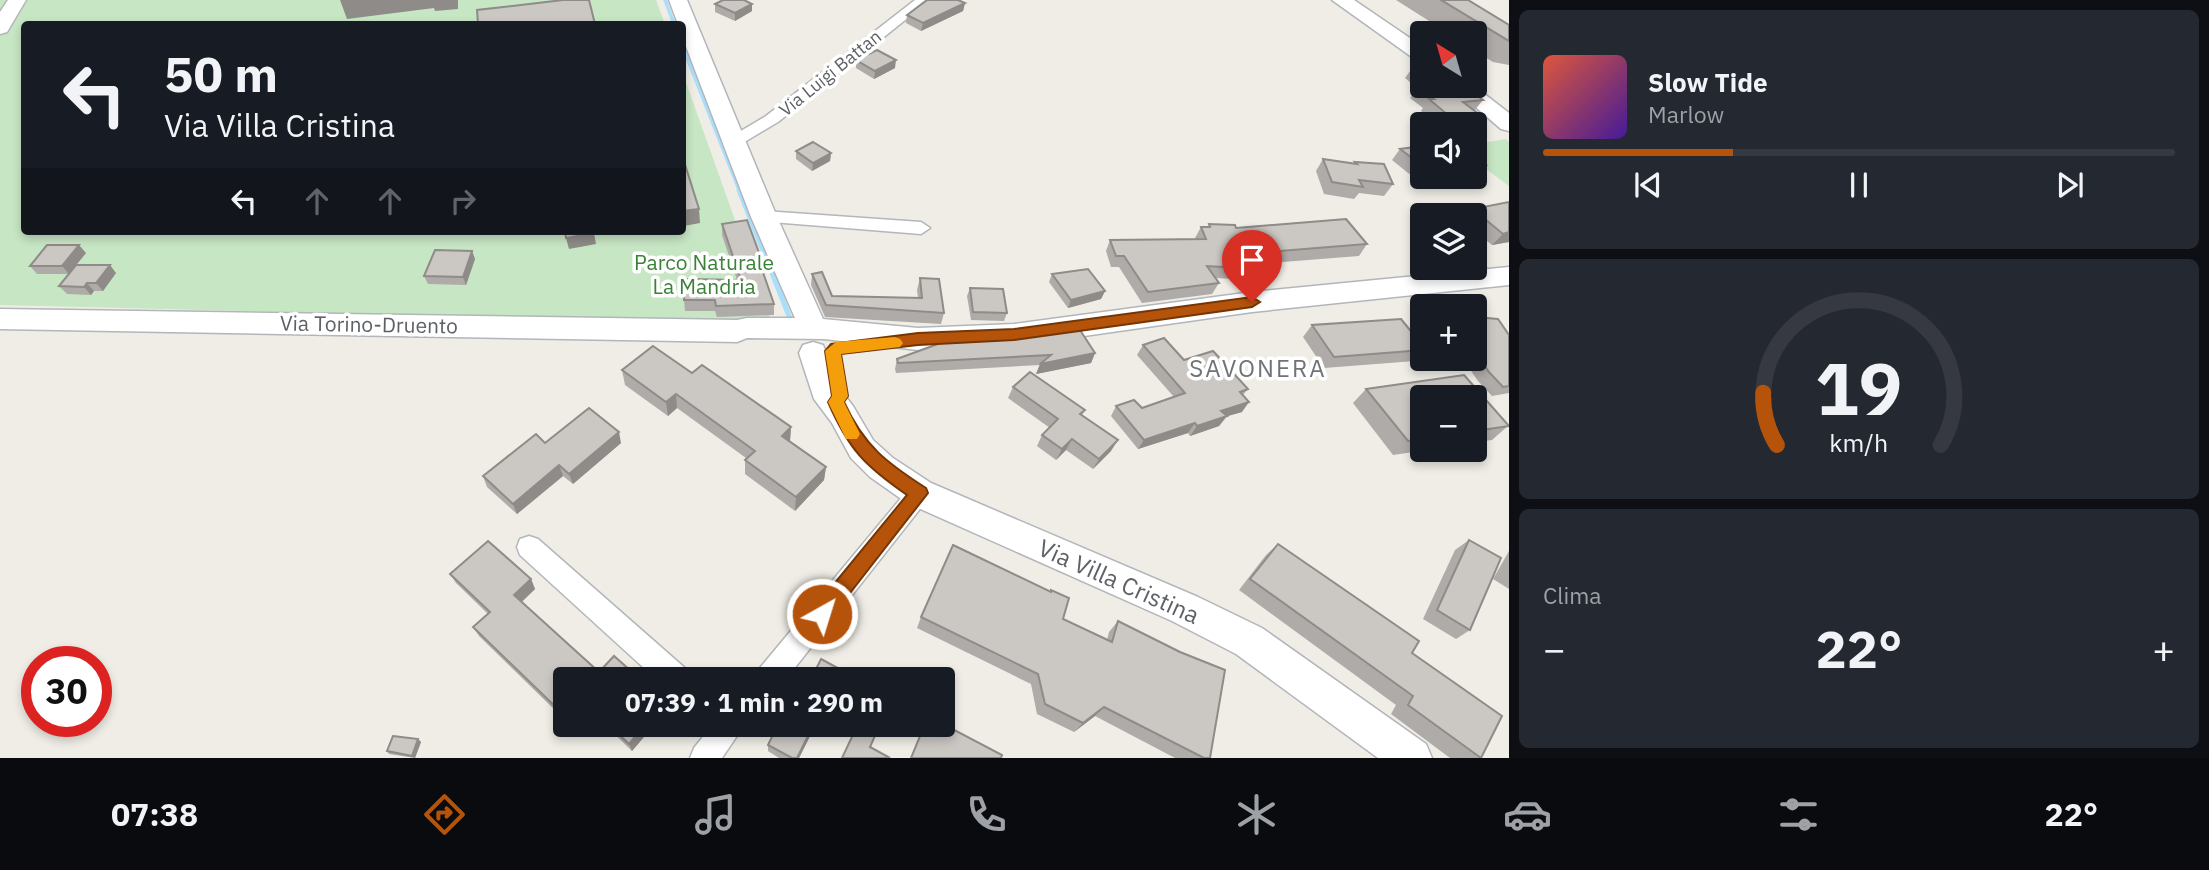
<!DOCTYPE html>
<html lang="it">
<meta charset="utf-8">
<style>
:root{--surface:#171b24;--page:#242831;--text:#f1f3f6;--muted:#9ea1a6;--line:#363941;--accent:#b45309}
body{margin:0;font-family:"IBM Plex Sans",sans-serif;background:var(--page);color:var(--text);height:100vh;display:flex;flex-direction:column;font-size:26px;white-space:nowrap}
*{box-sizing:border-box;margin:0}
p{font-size:23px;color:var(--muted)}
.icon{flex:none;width:38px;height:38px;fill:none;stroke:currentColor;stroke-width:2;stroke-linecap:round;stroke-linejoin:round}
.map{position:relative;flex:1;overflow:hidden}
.details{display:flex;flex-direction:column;gap:10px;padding:10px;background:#0d0f14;width:700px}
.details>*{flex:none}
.top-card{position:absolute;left:21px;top:21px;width:665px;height:214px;border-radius:7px;box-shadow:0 4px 10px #0003;background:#171b24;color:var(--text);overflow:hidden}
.needle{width:46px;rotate:323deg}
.controls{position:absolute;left:1410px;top:21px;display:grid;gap:14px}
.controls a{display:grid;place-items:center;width:77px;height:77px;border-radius:7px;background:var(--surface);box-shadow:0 4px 10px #0003;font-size:35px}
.speed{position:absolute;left:21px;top:646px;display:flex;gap:14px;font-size:35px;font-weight:700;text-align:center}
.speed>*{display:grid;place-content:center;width:91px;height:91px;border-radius:50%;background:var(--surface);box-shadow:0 4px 10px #0003;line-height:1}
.speed .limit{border:10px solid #d22;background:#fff;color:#111}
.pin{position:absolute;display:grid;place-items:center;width:60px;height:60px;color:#fff;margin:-72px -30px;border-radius:50% 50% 50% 0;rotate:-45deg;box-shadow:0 0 7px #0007}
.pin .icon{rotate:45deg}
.me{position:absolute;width:77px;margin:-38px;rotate:39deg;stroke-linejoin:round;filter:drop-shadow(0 0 5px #0008)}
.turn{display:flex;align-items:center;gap:24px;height:147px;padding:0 28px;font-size:32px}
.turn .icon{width:91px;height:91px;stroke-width:2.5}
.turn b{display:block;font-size:49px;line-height:60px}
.lanes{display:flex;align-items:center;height:66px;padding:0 28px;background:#0003;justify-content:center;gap:35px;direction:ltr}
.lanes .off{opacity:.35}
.big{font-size:52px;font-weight:800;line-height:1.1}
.details .card{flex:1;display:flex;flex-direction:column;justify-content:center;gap:10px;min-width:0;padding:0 24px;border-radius:10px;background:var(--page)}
.details .dial{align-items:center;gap:0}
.dial svg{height:182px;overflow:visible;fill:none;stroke:var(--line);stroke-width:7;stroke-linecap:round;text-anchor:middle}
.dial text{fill:var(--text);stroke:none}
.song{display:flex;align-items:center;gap:21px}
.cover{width:84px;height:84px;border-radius:10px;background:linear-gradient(135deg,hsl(10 70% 55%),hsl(260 70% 35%))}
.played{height:7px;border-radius:4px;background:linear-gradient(90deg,var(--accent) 30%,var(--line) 30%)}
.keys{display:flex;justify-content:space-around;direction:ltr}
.heat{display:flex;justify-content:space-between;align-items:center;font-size:38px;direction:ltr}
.trip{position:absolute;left:553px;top:667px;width:402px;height:70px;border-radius:7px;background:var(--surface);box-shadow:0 4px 10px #0003;font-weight:800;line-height:70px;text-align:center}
.menu{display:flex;height:112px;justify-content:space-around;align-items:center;background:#090b0e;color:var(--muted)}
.menu .icon{width:49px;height:49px}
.menu .selected{color:var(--accent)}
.menu b{font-size:32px;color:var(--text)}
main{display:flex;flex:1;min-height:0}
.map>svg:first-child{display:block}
</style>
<main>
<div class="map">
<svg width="1509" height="758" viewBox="0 0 1509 758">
<rect width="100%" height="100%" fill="#efede6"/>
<g fill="#c7e6c4">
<polygon points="0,0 656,0 665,24 24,24 24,231 682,231 683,74 772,324 0,305"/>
<polygon points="1506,139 1509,142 1509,186 1475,161 1475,144"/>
</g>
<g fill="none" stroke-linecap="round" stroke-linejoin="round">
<g stroke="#aadffc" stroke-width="3.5">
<polyline points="665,0 674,24"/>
<polyline points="682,45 740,192"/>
</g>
<polyline stroke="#aadffc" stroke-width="5" points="739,190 791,321"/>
<g stroke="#b3b7ba" stroke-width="3">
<g id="street">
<polygon points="915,0 930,0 778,122 741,144 729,144 727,141 729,138 766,116"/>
<polygon points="764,211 921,222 930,228 921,234 758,221 755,217 758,213"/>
<polygon points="919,483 927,486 931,493 927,500 786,679 755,679 759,669 911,486"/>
<polygon points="529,536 538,539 686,669 690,679 656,679 520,555 517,547 520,539"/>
<polygon points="713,724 745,724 722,758 690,758 694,748"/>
</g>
</g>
<g stroke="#b2b6ba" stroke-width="3">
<g id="secondary">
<polygon points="8,0 26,0 7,32 0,34 0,12"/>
<polygon points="669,0 687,0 777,217 823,319 918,328 1014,324 1252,292 1509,267 1509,285 1252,312 1014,346 918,350 824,339 747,338 737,342 0,329 0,309 737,320 747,318 795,318 751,217 682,36 682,24 678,24"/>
<polygon points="1332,0 1354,0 1423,47 1423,62 1416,60"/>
<polygon points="1451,86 1474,86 1509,113 1509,131 1501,129"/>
<polygon points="813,342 823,345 842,392 853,406 873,440 893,458 931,483 1198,597 1262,628 1426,744 1432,758 1378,758 1236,654 1172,621 907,503 870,477 851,458 832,423 814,399 799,353 803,345"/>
</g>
</g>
<use href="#street" fill="#fff" fill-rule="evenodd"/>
<use href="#secondary" fill="#fff" fill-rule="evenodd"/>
</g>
<g fill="#afaba8">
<polygon points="1396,0 1468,0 1509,25 1509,65 1493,62 1475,51 1475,33 1448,33"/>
<polygon points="965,3 963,11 921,31 906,23 907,15"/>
<polygon points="715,4 752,4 752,11 735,21 715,12"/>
<polygon points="856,60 895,68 874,79 856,68"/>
<polygon points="1423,66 1423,86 1483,100 1474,111 1484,118 1475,129 1475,124 1436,124 1421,111 1423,108 1410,98 1417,88 1405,78 1413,67"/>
<polygon points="1423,137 1423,177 1476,177 1423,185 1392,160 1400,149 1410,147 1417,138"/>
<polygon points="796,151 831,153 830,161 812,171 796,159"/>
<polygon points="1323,159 1353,164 1355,162 1393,184 1384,196 1359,193 1354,199 1324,194 1316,171"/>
<polygon points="1509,202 1509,242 1492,245 1475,231 1475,215 1468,215 1473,209"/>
<polygon points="722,224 761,266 774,304 774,315 717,317 715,311 685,311 684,300 737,280 722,235"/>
<polygon points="1209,224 1236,228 1367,244 1359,256 1259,264 1261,269 1254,280 1215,278 1219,283 1212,294 1142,303 1119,267 1111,267 1106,251 1110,240 1196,239 1195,238 1201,227 1208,227"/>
<polygon points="472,251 475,259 466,285 428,284 424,276"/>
<polygon points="86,253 76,265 116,273 103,291 94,291 91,295 67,294 59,286 69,274 37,274 30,266"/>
<polygon points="812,274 832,296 918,298 917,290 920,278 944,313 941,324 825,317 811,285"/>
<polygon points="1052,274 1105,291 1101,299 1068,308 1049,282"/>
<polygon points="970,288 1007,313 1004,321 971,320 967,296"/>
<polygon points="1475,317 1509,335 1509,393 1492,396 1478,381 1463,359 1475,359"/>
<polygon points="1312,325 1423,346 1423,353 1415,361 1324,368 1303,337"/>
<polygon points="1143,345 1184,360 1248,389 1243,395 1242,412 1227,416 1219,426 1190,436 1188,433 1138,449 1111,416 1116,406 1142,408 1174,397 1137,355"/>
<polygon points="1095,353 1091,363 1036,374 1040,365 896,373 895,369 897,359"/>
<polygon points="622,370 692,373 791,427 790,441 826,467 824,480 795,511 745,474 745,460 746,458 677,408 668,416 625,385"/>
<polygon points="1464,375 1509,425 1492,440 1475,442 1475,397 1423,397 1423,450 1427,450 1393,455 1353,403 1366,389"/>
<polygon points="1013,387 1085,410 1082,415 1111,451 1093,469 1066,450 1056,460 1037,446 1042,435 1050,428 1008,398"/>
<polygon points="545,443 621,443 573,484 563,476 517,514 487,487 483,476"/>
<polygon points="1469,540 1470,630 1456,639 1423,619 1455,550"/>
<polygon points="1278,544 1412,653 1481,758 1450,758 1391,714 1396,705 1239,590 1266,555"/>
<polygon points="1509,551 1509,589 1493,579"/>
<polygon points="450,574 531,579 535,589 522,602 599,672 640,679 565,679 565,720 479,636 473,627 488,614 456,583"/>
<polygon points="921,617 1063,619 1107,640 1109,632 1118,621 1210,758 1175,758 1095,716 1074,732 1037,714 1031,684 917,628"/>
<polygon points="604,724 655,724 632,751"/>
<polygon points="778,724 816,724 799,758 779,758 768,751 768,745"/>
<polygon points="418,739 421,742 415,758 389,754 387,751"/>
</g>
<g fill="#8e8b88">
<polygon points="340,0 458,0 458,9 435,11 434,8 347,19"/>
<polygon points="965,3 963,11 921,31 923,23"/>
<polygon points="752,4 752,11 735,21 735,13"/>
<polygon points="896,60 895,68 874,79 875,71"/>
<polygon points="831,153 830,161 812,171 813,163"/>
<polygon points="1486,165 1476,177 1423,185 1430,177 1475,177 1475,167"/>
<polygon points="699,209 700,223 684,226 682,211"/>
<polygon points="1509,232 1509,242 1492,245 1503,234"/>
<polygon points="594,233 596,244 569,249 566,238"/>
<polygon points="79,245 86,253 69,274 62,266"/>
<polygon points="472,251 475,259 466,285 463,277"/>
<polygon points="110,265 116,273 103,291 96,283"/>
<polygon points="87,283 94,291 91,295 84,287"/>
<polygon points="1105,291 1101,299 1068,308 1071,300"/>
<polygon points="1095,353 1091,363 1036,374 1040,364"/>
<polygon points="676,394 677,408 668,416 666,402"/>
<polygon points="1249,402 1242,412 1214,420 1221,411"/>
<polygon points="1227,416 1219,426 1190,436 1197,426"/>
<polygon points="1195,423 1188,433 1138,449 1144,440"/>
<polygon points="791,427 790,441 781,450 782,436"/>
<polygon points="619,432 621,443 573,484 569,474"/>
<polygon points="1072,439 1066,450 1056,460 1062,449"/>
<polygon points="1118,440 1111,451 1093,469 1099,459"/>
<polygon points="559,465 563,476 517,514 513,504"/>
<polygon points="826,467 824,480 795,511 796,497"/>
<polygon points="531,579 535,589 519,604 514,595"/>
<polygon points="1104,707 1095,716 1074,732 1083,723"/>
<polygon points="646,724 655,724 632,751 629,744"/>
<polygon points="814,724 816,724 799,758 797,758"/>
<polygon points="418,739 421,742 415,758 412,756"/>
</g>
<g fill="#cbc7c3" stroke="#8e8b88" stroke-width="2">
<polygon points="563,0 589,0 595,24 478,24 477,10"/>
<polygon points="723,0 744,0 752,4 735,13 715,4"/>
<polygon points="927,0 958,0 965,3 923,23 907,15"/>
<polygon points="1441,0 1468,0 1509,25 1509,41"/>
<polygon points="877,50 896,60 875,71 856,60"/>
<polygon points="1423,66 1423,75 1413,67"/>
<polygon points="1426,86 1465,86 1483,100 1463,102 1484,118 1455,121 1429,99 1434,99 1418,87"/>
<polygon points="1423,137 1423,142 1417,138"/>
<polygon points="813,142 831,153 813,163 796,151"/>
<polygon points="1423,146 1423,166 1400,149"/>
<polygon points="682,155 699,209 682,211"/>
<polygon points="1475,156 1486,165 1475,167"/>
<polygon points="1323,159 1357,164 1355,162 1384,164 1393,184 1359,180 1363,187 1332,182"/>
<polygon points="1509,202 1509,232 1503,234 1473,209"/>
<polygon points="1346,219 1367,244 1255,253 1261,269 1207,266 1219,283 1148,292 1124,256 1116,256 1110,240 1206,239 1201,227 1210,227 1209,224 1235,225 1236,228"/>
<polygon points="747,220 761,258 758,258 774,304 716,306 715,300 684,300 686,279 741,280 722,224"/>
<polygon points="565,231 594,231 594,233 566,238"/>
<polygon points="47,245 79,245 62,266 30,266"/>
<polygon points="435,250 472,251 463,277 424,276"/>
<polygon points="76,265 110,265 96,283 87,283 84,287 59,286"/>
<polygon points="1088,269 1105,291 1071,300 1052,274"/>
<polygon points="822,272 832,296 922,298 920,278 939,279 944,313 826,305 812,274"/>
<polygon points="970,288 1003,289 1007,313 973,312"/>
<polygon points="1475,317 1498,319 1509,335 1509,386 1503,387 1489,372 1475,352"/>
<polygon points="1401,319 1423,346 1423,350 1334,357 1312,325"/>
<polygon points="1080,330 1095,353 1040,364 1051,355 898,363 897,359 946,341 1018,338"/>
<polygon points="1164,338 1184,360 1213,351 1248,389 1240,392 1249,402 1221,411 1227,416 1197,426 1195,423 1144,440 1116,406 1134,400 1142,408 1185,393 1143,345"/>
<polygon points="653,346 692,373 702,365 791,427 782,436 826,467 796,497 745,460 755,451 676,394 666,402 622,370"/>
<polygon points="1030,372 1085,410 1080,414 1118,440 1099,459 1072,439 1062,449 1042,435 1058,419 1013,387"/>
<polygon points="1464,375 1509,426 1475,431 1475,397 1423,397 1423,439 1408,441 1366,389"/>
<polygon points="589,408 619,432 569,474 559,465 513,504 483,476 536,434 545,443"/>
<polygon points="1469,540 1501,558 1470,630 1437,610"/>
<polygon points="488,541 531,579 514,595 599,672 614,656 640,679 565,679 565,714 564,715 473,627 490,612 450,574"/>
<polygon points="1278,544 1419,641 1412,653 1502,716 1481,758 1408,705 1413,696 1250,579"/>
<polygon points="953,545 1051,592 1051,590 1069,598 1063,619 1112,642 1118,621 1180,652 1225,670 1210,758 1204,758 1104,707 1083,723 1045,704 1038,674 921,617"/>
<polygon points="821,659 858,679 811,679"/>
<polygon points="608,724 646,724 629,744"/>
<polygon points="778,724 814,724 797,758 792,758 768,745"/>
<polygon points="858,724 880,724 870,747 890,758 842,758"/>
<polygon points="925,724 943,724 1002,755 1001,758 911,758"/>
<polygon points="393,736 418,739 412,756 387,751"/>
</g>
<path fill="#b45309" stroke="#753606" stroke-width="2" d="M1252,297L1260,302L1252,307L1014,340L918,345L841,354L848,396L844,402C864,446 887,463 926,488L928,493L829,620L822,623L815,620L812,614L815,607L907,495C865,466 849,450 828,402L832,396L825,351L831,344L918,333L1014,329Z"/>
<polygon fill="#f59e0b" points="895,337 900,339 903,343 900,347 841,354 848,396 844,402 860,434 857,439 846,439 828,402 832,396 825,351 836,342"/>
<g text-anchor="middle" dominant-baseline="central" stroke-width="7" stroke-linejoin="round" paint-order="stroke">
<g font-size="18" fill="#5e6266" stroke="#fff">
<text transform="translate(830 73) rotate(-39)">Via Luigi Battan</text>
</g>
<g font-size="21" fill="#3b8238" stroke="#fff">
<text x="704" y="262">Parco Naturale<tspan x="704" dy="24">La Mandria</tspan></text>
</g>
<g font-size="21" fill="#5e6266" stroke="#fff">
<text transform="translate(369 324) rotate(1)">Via Torino-Druento</text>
</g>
<g font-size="24" letter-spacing="2" fill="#6f7478" stroke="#fff">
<text x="1258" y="368">SAVONERA</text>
</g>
<g font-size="24" fill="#5e6266" stroke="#fff">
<text transform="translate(1119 581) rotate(24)">Via Villa Cristina</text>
</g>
</g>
</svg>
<div class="controls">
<a><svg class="needle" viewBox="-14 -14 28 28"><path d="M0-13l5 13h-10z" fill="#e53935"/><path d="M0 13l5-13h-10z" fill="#9ea1a6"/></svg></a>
<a><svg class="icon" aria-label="sound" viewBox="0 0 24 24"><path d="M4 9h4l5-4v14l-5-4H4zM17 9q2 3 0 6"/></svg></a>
<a><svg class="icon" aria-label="layers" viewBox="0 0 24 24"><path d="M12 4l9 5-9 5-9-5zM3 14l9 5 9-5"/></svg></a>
<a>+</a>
<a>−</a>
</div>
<div class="speed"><div class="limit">30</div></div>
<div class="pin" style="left:1252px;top:302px;background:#d93025"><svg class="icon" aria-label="arrive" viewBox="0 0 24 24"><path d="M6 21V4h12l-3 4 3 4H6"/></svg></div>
<svg class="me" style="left:822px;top:614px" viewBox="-20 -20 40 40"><circle r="17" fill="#b45309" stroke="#fff" stroke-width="3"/><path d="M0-11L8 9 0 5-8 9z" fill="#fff"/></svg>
<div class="trip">07:39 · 1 min · 290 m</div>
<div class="top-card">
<div class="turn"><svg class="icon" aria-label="left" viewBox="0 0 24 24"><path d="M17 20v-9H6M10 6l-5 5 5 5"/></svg><div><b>50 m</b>Via Villa Cristina</div></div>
<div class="lanes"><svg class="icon" aria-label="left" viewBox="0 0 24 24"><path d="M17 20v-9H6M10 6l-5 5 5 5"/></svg><svg class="icon off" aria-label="ahead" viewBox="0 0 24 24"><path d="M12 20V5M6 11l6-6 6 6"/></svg><svg class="icon off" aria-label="ahead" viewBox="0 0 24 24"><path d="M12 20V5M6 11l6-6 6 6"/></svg><svg class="icon off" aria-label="right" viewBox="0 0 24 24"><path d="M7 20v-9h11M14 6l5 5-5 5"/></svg></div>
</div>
</div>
<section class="details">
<div class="card">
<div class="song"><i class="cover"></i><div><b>Slow Tide</b><p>Marlow</p></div></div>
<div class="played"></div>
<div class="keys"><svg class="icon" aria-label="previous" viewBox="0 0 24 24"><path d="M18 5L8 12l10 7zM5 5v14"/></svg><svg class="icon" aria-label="pause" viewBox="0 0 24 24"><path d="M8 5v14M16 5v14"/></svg><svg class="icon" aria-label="next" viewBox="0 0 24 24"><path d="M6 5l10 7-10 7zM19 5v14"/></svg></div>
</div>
<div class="card dial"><svg viewBox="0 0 100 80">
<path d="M14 69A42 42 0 1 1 86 69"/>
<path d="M14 69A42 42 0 0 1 8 46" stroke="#b45309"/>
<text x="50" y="56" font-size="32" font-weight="700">19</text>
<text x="50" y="72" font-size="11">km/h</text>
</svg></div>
<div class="card"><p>Clima</p>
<div class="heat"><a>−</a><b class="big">22°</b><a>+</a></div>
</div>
</section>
</main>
<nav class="menu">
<b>07:38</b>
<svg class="icon selected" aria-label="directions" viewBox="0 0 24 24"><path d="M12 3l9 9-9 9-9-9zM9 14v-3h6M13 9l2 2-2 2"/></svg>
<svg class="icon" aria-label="music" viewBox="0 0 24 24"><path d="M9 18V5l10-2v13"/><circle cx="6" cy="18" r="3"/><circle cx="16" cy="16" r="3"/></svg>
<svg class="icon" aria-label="phone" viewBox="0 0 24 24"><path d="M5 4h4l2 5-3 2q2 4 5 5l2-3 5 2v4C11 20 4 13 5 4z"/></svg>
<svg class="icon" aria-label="climate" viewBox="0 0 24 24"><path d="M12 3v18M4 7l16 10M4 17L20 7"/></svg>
<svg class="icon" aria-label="car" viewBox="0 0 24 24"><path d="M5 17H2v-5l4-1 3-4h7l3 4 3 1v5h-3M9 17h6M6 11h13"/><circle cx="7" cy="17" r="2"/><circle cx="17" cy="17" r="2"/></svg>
<svg class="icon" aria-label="filters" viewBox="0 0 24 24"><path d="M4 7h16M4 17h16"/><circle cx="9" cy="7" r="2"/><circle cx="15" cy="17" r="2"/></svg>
<b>22°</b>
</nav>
